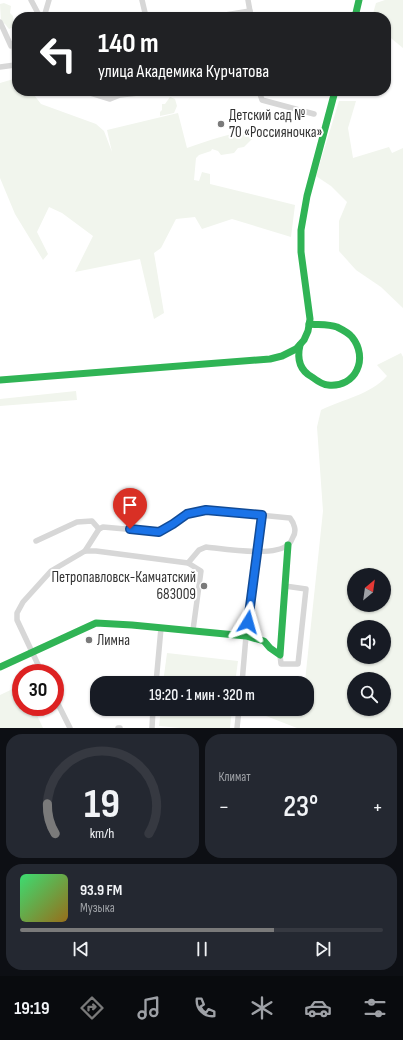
<!DOCTYPE html>
<html lang="ru">
<meta charset="utf-8">
<style>
:root{--surface:#171b24;--page:#242831;--text:#f1f3f6;--muted:#9ea1a6;--line:#363941;--accent:#7a7a7a}
body{margin:0;font-family:"Sofia Sans Condensed",sans-serif;background:var(--page);color:var(--text);height:100vh;display:flex;flex-direction:column;font-size:15px;white-space:nowrap}
*{box-sizing:border-box;margin:0}
p{font-size:13px;color:var(--muted)}
.icon{flex:none;width:22px;height:22px;fill:none;stroke:currentColor;stroke-width:2;stroke-linecap:round;stroke-linejoin:round}
.map{position:relative;height:728px;overflow:hidden}
.panel{display:flex;flex-direction:column;gap:6px;padding:6px;background:#0d0f14;flex:1}
.panel>*{flex:none}
.hud{position:absolute;left:12px;top:12px;width:379px;height:84px;border-radius:16px;box-shadow:0 1px 3px #0004;background:#202124;color:#fff;overflow:hidden}
.needle{width:26px;rotate:29deg}
.controls{position:absolute;left:347px;top:568px;display:grid;gap:8px}
.controls a{display:grid;place-items:center;width:44px;height:44px;border-radius:50%;background:var(--surface);box-shadow:0 1px 3px #0004;font-size:20px}
.speed{position:absolute;left:12px;top:664px;display:flex;gap:8px;font-size:20px;font-weight:700;text-align:center}
.speed>*{display:grid;place-content:center;width:52px;height:52px;border-radius:50%;background:var(--surface);box-shadow:0 1px 3px #0004;line-height:1}
.speed .limit{border:6px solid #d22;background:#fff;color:#111}
.pin{position:absolute;display:grid;place-items:center;width:34px;height:34px;color:#fff;margin:-41px -17px;border-radius:50% 50% 50% 0;rotate:-45deg;box-shadow:0 0 4px #0007}
.pin .icon{rotate:45deg}
.me{position:absolute;width:44px;margin:-22px;rotate:8deg;stroke-linejoin:round;filter:drop-shadow(0 0 3px #0008)}
.turn{display:flex;align-items:center;gap:14px;height:84px;padding:0 20px;font-size:18px}
.turn .icon{width:52px;height:52px;stroke-width:2.5}
.turn b{display:block;font-size:28px;line-height:34px}
.big{font-size:30px;font-weight:600;line-height:1.1}
.panel .widget{flex:1;display:flex;flex-direction:column;justify-content:center;gap:6px;min-width:0;padding:0 14px;border-radius:16px;background:var(--page)}
.panel .dial{align-items:center;gap:0}
.dial svg{height:104px;overflow:visible;fill:none;stroke:var(--line);stroke-width:7;stroke-linecap:round;text-anchor:middle}
.dial text{fill:var(--text);stroke:none}
.song{display:flex;align-items:center;gap:12px}
.cover{width:48px;height:48px;border-radius:6px;background:linear-gradient(135deg,hsl(140 70% 55%),hsl(40 70% 35%))}
.played{height:4px;border-radius:2px;background:linear-gradient(90deg,var(--accent) 70%,var(--line) 70%)}
.keys{display:flex;justify-content:space-around;direction:ltr}
.heat{display:flex;justify-content:space-between;align-items:center;font-size:22px;direction:ltr}
.panel .tiles{flex:1;display:grid;gap:6px;grid-template-columns:1fr 1fr}
.widget:last-child{grid-column:span 2}
.trip{position:absolute;left:90px;top:676px;width:224px;height:40px;border-radius:16px;background:var(--surface);box-shadow:0 1px 3px #0004;font-weight:600;line-height:40px;text-align:center}
.menu{display:flex;height:64px;justify-content:space-around;align-items:center;background:#090b0e;color:var(--muted)}
.menu .icon{width:28px;height:28px}
.menu .current{color:var(--accent)}
.menu b{font-size:18px;color:var(--text)}
.map>svg:first-child{display:block}
</style>
<div class="map">
<svg width="403" height="728" viewBox="0 0 403 728">
<rect width="100%" height="100%" fill="#fff"/>
<g fill="#f1f5ed" fill-rule="evenodd">
<polygon points="385,0 403,0 403,48 386,34 386,17 372,17 376,3"/>
<polygon points="4,3 11,6 10,13 13,16 14,26 17,24 17,37 13,27 9,29 5,24 1,22 0,4"/>
<path d="M17,78V91H31L41,104L96,124L104,131L112,152L107,130L178,113L187,148C208,141 231,132 253,131L252,139L244,147L238,148L234,153L221,155L218,151L212,149L211,151L199,155L196,158L194,180L199,181L202,172L210,174V184L295,205L291,237L232,219L202,229L195,217L176,219L161,248L154,253L164,313L154,319L140,259L75,272L93,236L62,213L49,207L37,232L48,254L43,260L15,214L0,178V83Z"/>
<polygon points="170,97 175,99 177,106 174,113 160,116 160,112 162,110 162,104 165,104"/>
<polygon points="339,101 356,101 348,128 353,158 389,147 392,153 403,148 403,308 381,287 356,270 339,251 339,221 347,202 331,186 316,176"/>
<path d="M401,353L403,357V728H297L266,716L267,709H307V683H271V679L305,681L323,511L317,427L321,410C343,399 370,395 387,376L377,365ZM354,575H384V605H354ZM354,627H384V657H354ZM354,679H384V709H354Z"/>
<polygon points="76,391 77,400 0,406 0,399"/>
<polygon points="167,653 238,661 235,683 163,683"/>
<polygon points="21,685 21,707 33,707 43,728 0,728 0,695"/>
<polygon points="161,709 232,709 230,728 180,728 159,726"/>
</g>
<g fill="none" stroke-linecap="round" stroke-linejoin="round">
<g stroke="#d7d7d7" stroke-width="5.5">
<polyline points="31,0 40,17"/>
<polyline points="142,0 146,17"/>
<polyline points="248,0 251,17"/>
<polyline points="44,17 49,0"/>
<polyline points="213,17 250,11"/>
<polyline points="284,17 293,17"/>
<polyline points="0,22 11,46 16,44"/>
<polyline points="14,44 15,78"/>
<polyline points="0,67 15,65"/>
<polyline points="84,91 110,99 120,95 156,91"/>
<polyline points="259,91 262,100 314,114"/>
<polyline points="36,541 77,522 92,521 99,529"/>
<path d="M85,551L99,529L103,527L159,532L173,524L187,515L206,510L290,518C294,523 297,531 293,537C292,540 290,543 288,545C274,557 225,549 206,547L199,550L188,563"/>
<polyline points="280,655 281,664 298,664 306,589 285,586"/>
<polyline points="42,673 17,620 17,613 23,602 51,571 85,551 96,551 188,563 201,571 193,630"/>
<polyline points="156,683 161,628"/>
<polyline points="242,683 246,636 262,515"/>
<polyline points="55,698 70,728"/>
<polyline points="118,728 120,728"/>
<polyline points="152,728 153,709"/>
<polyline points="237,728 239,709"/>
</g>
<g stroke="#30b455" stroke-width="7">
<polyline points="355,17 359,0"/>
<path d="M300,345C297,358 299,370 312,377C316,380 323,385 328,385C356,388 369,358 352,337C349,333 341,329 337,327C329,324 317,325 309,324"/>
<polyline points="0,380 270,359 282,356 296,349 304,340 308,331 310,319 301,252 301,230 307,196 335,91"/>
<polyline points="0,667 96,623 132,625 246,636 264,641 270,648 280,655 288,545"/>
</g>
</g>
<g fill="none" stroke-linecap="round" stroke-linejoin="round">
<g stroke="#114b97" stroke-width="10">
<polyline id="route" points="130,529 159,532 173,524 187,514 206,510 262,515 248,622"/>
</g>
<use href="#route" stroke="#1a73e8" stroke-width="7"/>
</g>
<g fill="#7a7a7a" stroke="#fff" stroke-width="1.5">
<circle cx="221" cy="124" r="4"/>
<circle cx="204" cy="586" r="4"/>
<circle cx="89" cy="640" r="4"/>
</g>
<g text-anchor="middle" dominant-baseline="central" stroke-width="4" stroke-linejoin="round" paint-order="stroke">
<g font-size="15" fill="#333" stroke="#fff" text-anchor="start">
<text x="229" y="115">Детский сад №<tspan x="229" dy="17">70 «Россияночка»</tspan></text>
<text x="196" y="577" text-anchor="end">Петропавловск-Камчатский<tspan x="196" dy="17">683009</tspan></text>
<text x="97" y="640">Лимна</text>
</g>
</g>
</svg>
<div class="controls">
<a><svg class="needle" viewBox="-14 -14 28 28"><path d="M0-13l5 13h-10z" fill="#e53935"/><path d="M0 13l5-13h-10z" fill="#9ea1a6"/></svg></a>
<a><svg class="icon" aria-label="sound" viewBox="0 0 24 24"><path d="M4 9h4l5-4v14l-5-4H4zM17 9q2 3 0 6"/></svg></a>
<a><svg class="icon" aria-label="search" viewBox="0 0 24 24"><circle cx="10" cy="10" r="6"/><path d="M15 15l6 6"/></svg></a>
</div>
<div class="speed"><div class="limit">30</div></div>
<div class="pin" style="left:130px;top:529px;background:#d93025"><svg class="icon" aria-label="arrive" viewBox="0 0 24 24"><path d="M6 21V4h12l-3 4 3 4H6"/></svg></div>
<svg class="me" style="left:248px;top:622px" viewBox="-20 -20 40 40"><path d="M0-17L14 15 0 8-14 15z" fill="#1a73e8" stroke="#fff" stroke-width="4"/></svg>
<div class="trip">19:20 · 1 мин · 320 m</div>
<div class="hud">
<div class="turn"><svg class="icon" aria-label="left" viewBox="0 0 24 24"><path d="M17 20v-9H6M10 6l-5 5 5 5"/></svg><div><b>140 m</b>улица Академика Курчатова</div></div>
</div>
</div>
<section class="panel">
<div class="tiles">
<div class="widget dial"><svg viewBox="0 0 100 80">
<path d="M14 69A42 42 0 1 1 86 69"/>
<path d="M14 69A42 42 0 0 1 8 46" stroke="#7a7a7a"/>
<text x="50" y="56" font-size="32" font-weight="700">19</text>
<text x="50" y="72" font-size="11">km/h</text>
</svg></div>
<div class="widget"><p>Климат</p>
<div class="heat"><a>−</a><b class="big">23°</b><a>+</a></div>
</div>
<div class="widget">
<div class="song"><i class="cover"></i><div><b>93.9 FM</b><p>Музыка</p></div></div>
<div class="played"></div>
<div class="keys"><svg class="icon" aria-label="previous" viewBox="0 0 24 24"><path d="M18 5L8 12l10 7zM5 5v14"/></svg><svg class="icon" aria-label="pause" viewBox="0 0 24 24"><path d="M8 5v14M16 5v14"/></svg><svg class="icon" aria-label="next" viewBox="0 0 24 24"><path d="M6 5l10 7-10 7zM19 5v14"/></svg></div>
</div>
</div>
</section>
<nav class="menu">
<b>19:19</b>
<svg class="icon current" aria-label="directions" viewBox="0 0 24 24"><path d="M12 3l9 9-9 9-9-9zM9 14v-3h6M13 9l2 2-2 2"/></svg>
<svg class="icon" aria-label="music" viewBox="0 0 24 24"><path d="M9 18V5l10-2v13"/><circle cx="6" cy="18" r="3"/><circle cx="16" cy="16" r="3"/></svg>
<svg class="icon" aria-label="phone" viewBox="0 0 24 24"><path d="M5 4h4l2 5-3 2q2 4 5 5l2-3 5 2v4C11 20 4 13 5 4z"/></svg>
<svg class="icon" aria-label="climate" viewBox="0 0 24 24"><path d="M12 3v18M4 7l16 10M4 17L20 7"/></svg>
<svg class="icon" aria-label="car" viewBox="0 0 24 24"><path d="M5 17H2v-5l4-1 3-4h7l3 4 3 1v5h-3M9 17h6M6 11h13"/><circle cx="7" cy="17" r="2"/><circle cx="17" cy="17" r="2"/></svg>
<svg class="icon" aria-label="filters" viewBox="0 0 24 24"><path d="M4 7h16M4 17h16"/><circle cx="9" cy="7" r="2"/><circle cx="15" cy="17" r="2"/></svg>
</nav>
